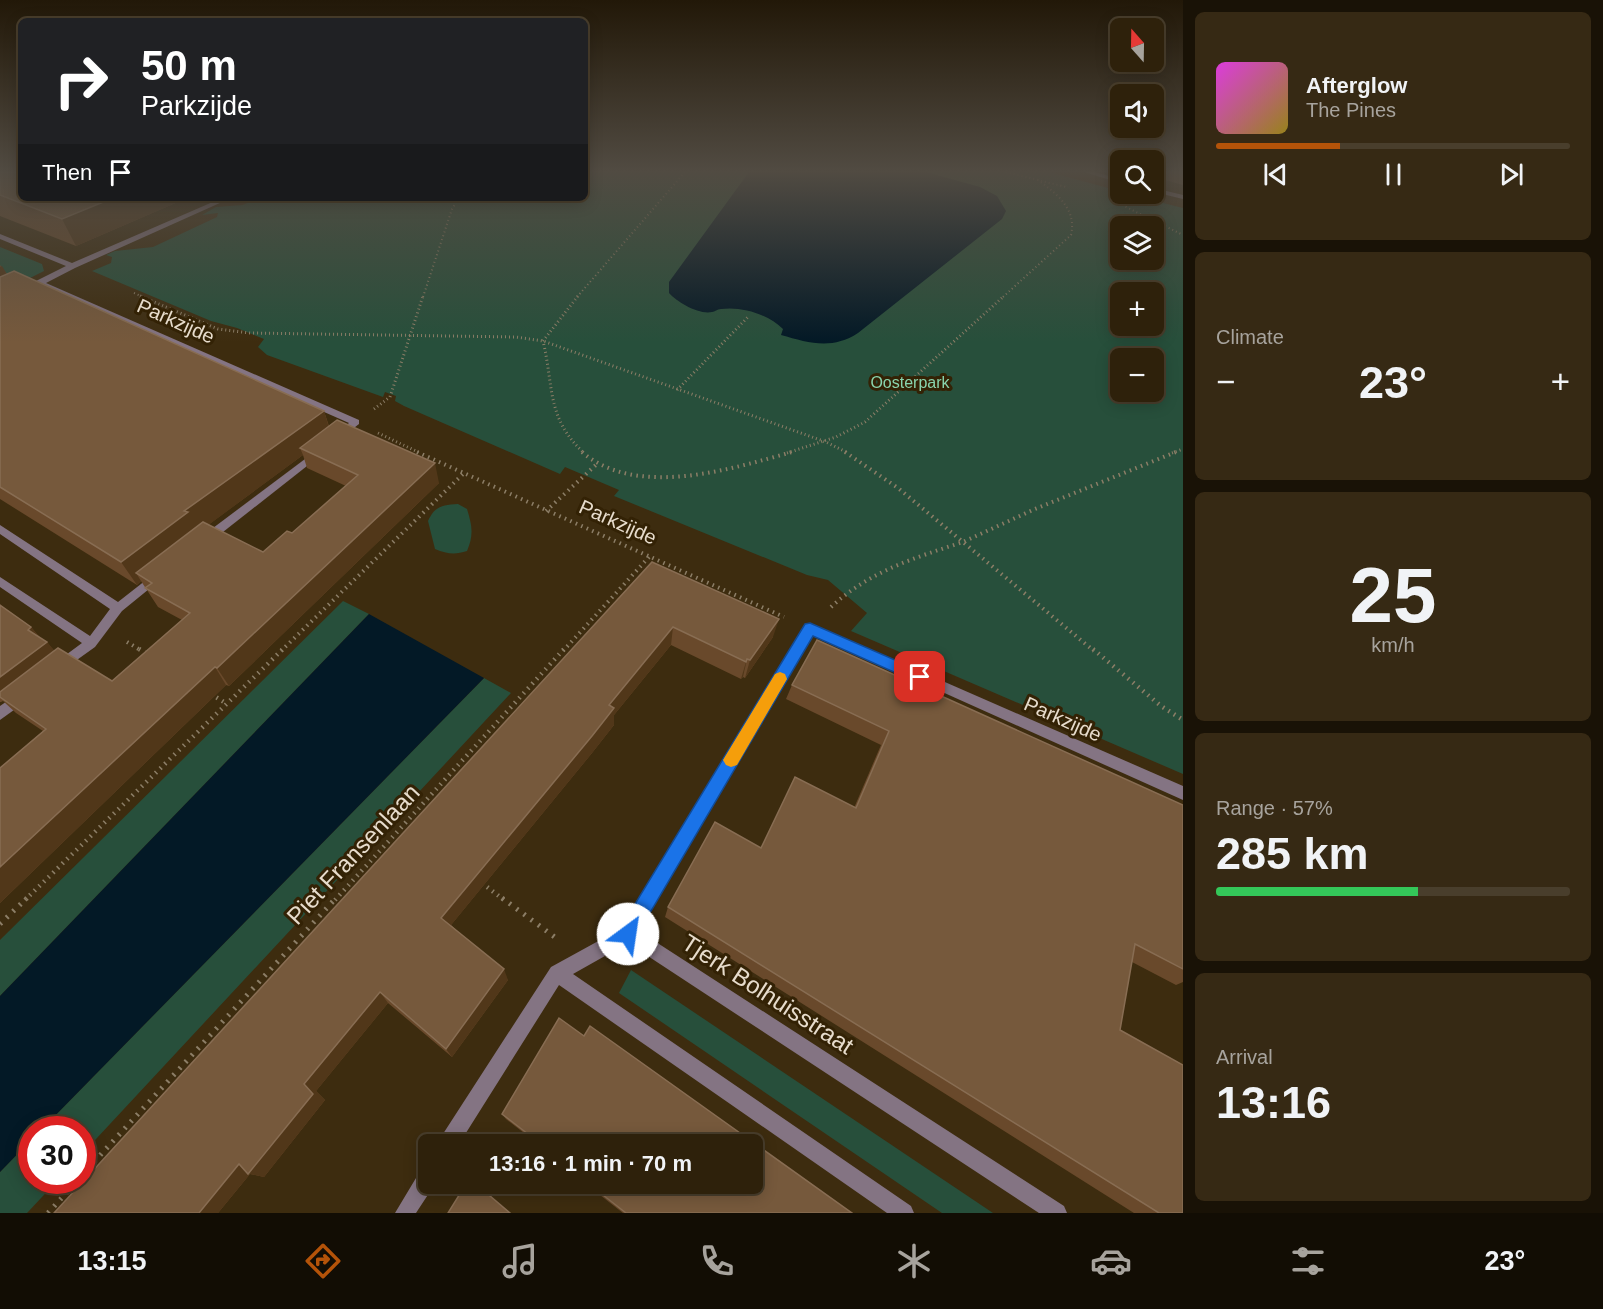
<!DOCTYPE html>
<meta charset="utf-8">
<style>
:root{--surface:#2e210b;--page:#362914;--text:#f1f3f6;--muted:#a7a39d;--line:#493e2c;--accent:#b45309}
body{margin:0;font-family:Arial,sans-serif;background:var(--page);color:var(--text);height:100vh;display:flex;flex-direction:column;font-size:22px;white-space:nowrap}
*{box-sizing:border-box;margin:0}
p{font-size:20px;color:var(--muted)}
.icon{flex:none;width:33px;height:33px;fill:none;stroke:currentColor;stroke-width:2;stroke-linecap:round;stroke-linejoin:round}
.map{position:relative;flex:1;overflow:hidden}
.details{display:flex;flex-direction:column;gap:12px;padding:12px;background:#191206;width:420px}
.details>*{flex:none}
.banner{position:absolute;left:18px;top:18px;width:570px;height:183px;border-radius:9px;box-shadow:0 3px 15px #0003,0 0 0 2px var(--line);background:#202124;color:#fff;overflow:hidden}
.needle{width:39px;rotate:340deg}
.buttons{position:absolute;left:1110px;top:18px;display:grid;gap:12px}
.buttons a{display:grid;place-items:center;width:54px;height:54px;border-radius:9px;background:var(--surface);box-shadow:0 3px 15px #0003,0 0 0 2px var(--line);font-size:30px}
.speed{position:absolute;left:18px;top:1116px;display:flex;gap:12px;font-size:30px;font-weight:700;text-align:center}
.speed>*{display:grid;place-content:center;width:78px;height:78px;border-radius:50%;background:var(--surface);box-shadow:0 3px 15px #0003,0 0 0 2px var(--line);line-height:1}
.speed .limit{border:9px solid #d22;background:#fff;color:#111}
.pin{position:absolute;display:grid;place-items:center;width:51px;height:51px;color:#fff;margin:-26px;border-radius:12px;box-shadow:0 3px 9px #0006}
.me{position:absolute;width:66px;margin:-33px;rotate:31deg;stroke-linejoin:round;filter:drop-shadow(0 0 4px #0008)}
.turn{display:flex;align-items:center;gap:21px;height:126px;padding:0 24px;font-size:27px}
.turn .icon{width:78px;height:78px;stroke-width:2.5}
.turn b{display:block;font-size:42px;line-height:51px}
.then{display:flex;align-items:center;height:57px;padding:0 24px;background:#0003;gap:12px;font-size:22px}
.big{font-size:45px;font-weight:700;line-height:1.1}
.details .widget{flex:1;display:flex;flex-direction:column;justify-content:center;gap:9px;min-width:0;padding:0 21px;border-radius:9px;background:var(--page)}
.details .dial{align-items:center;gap:0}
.dial b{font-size:78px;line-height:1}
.song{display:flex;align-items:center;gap:18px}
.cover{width:72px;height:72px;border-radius:9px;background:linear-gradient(135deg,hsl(300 70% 55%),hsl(50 70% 35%))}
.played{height:6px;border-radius:3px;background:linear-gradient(90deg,var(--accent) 35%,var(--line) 35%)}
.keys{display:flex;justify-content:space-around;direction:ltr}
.heat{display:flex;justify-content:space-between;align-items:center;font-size:33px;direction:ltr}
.charge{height:9px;border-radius:4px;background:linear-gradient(90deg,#34c759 57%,var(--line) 0)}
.trip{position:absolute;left:418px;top:1134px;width:345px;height:60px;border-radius:9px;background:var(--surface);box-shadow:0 3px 15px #0003,0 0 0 2px var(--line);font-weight:700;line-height:60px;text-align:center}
.dock{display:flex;height:96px;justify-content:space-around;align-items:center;background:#120d04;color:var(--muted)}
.dock .icon{width:42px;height:42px}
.dock .active{color:var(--accent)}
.dock b{font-size:27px;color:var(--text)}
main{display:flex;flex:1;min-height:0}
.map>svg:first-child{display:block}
</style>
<main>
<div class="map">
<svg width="1183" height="1213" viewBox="0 0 1183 1213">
<rect width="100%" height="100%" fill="#3d2c0f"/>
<g fill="#274f3b" fill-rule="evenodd">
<path d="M585,172H1049L1108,188H1120V194H1152L1157,195H1144L1147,199L1183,208V774L851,631L867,613L828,580L807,575L614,496L619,490L565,467L560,474L404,406L395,401L396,396L385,392L383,397L267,355L258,347L264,339L237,328L211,321L92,271L111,263L112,257L106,255L115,251L153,247L217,217L218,213L202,215L216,207L243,205L258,198H585ZM1120,226H1154V260H1120ZM1120,292H1154V326H1120ZM1120,358H1154V392H1120Z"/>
<polygon points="0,247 42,264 44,271 26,280 0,276"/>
<path d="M458,504L467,509C472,525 474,535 467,551C455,555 447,554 435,549L428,521C435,506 442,505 458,504Z"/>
<polygon points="343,601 369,614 0,996 0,940"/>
<polygon points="484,678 511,693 83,1153 82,1130 42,1129"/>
<polygon points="631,970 993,1213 942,1213 619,993"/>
<polygon points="31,1140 32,1180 57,1181 27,1213 0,1213 0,1172"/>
</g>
<g fill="#031926">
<path d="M749,172H926L980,187L997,196L1006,211L1002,219L858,333C832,350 809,343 781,335L783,329C768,314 741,306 721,309C717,309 715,312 712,312C699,315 677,302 669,293V282Z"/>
<polygon points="369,614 484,678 42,1129 32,1130 31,1140 0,1172 0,996"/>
</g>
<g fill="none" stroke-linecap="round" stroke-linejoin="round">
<g stroke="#8c7e67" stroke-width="2" stroke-dasharray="1 3" stroke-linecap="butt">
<polyline points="1006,172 1066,187"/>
<polyline points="1122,205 1183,235"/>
<polyline points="134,293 143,297"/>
<polyline points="423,297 452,209 459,198"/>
<polyline points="577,297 685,172"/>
<path d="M1003,297L1071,235C1077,209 1057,194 1038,180"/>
</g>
<g stroke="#8c7e67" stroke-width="3" stroke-dasharray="1 3" stroke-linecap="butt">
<polyline points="140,296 218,329 250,333 516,337 543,341 826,442 848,453"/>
<path d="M578,296L543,341C554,386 546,418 584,453"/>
<polyline points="677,390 748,317"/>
<polyline points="374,409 390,397 423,296"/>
<polyline points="378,433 420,453"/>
<polyline points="787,453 836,437 865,422 1004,296"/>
<polyline points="1172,453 1183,449"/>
</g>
<g stroke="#8c7e67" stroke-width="4" stroke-dasharray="1.5 4.5" stroke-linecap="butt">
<polyline points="417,452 784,617"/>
<path d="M582,452C637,499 731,469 792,452"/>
<polyline points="845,452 898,488 963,542 1035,509 1176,452"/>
<polyline points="546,511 598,463"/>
<path d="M831,607C870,571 914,558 963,542L1094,651"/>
<polyline points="127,642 142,651"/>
<polyline points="281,651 463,474"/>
<polyline points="563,651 649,557"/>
</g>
<g stroke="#8c7e67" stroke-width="4.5" stroke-dasharray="1.5 5" stroke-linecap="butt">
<polyline points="139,649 149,655"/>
<polyline points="1093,649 1161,706 1183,720"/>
<polyline points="211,694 227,704"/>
<polyline points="482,883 504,900"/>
<polyline points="25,900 283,649"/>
<polyline points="335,900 564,649"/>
</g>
<g stroke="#8c7e67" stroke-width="5" stroke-dasharray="2 7" stroke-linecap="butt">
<polyline points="502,898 556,938"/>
<polyline points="0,924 27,898"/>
<polyline points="82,1175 336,898"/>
<polyline points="48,1213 78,1180"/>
</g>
<g fill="#847483" fill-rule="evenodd">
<polygon points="1084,172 1095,172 1120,179 1120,183"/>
<polygon points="1154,188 1183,195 1183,199 1154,192"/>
<polygon points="222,198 231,198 75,268 46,283 359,420 359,424 341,438 338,439 333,436 349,423 40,286 34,286 34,282 66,266 0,239 0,234 72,263"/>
<polygon points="317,450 322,453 321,455 209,543 201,543 199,540 201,537"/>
<polygon points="0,525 118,602 155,573 159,572 165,576 122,611 95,647 60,672 55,671 54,667 55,663 82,643 0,587 0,577 90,636 110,609 0,534"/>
<polygon points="810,623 1183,786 1183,800 813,634 639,931 1064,1206 1067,1213 1039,1213 628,943 573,974 911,1206 914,1213 887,1213 559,985 459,1144 439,1144 441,1137 551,967 622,928 806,625"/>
<polygon points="20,692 25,694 27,698 25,702 0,720 0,706"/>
<polygon points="429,1165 429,1184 435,1184 416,1213 395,1213 422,1168"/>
</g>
</g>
<g fill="#69492b" fill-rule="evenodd">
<polygon points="0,172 21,198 187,198 76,246 0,216"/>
<polygon points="1154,172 1183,172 1183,185 1154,177"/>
<path d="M0,265L7,274L324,411L329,426L439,483L229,686L226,685L0,903V768L43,731L16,713L3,701L1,702H0V605L31,627L41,639L47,642L54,651L112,681L182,620L158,607L141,581L137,585L0,499ZM303,455L307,468L346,486L292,533L263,552L208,525Z"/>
<polygon points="652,562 773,637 745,678 743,677 741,679 671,645 614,715 614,725 592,753 451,925 508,980 452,1057 388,1003 316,1091 325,1100 264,1177 250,1174 218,1213 54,1213"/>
<polygon points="792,685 1183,805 1183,982 1176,985 1132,962 1120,1030 1183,1213 1134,1213 665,917 668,907 761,848 854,808 881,745 786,699"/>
<polygon points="559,1018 584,1036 590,1026 852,1213 623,1213 586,1184 753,1184 753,1144 538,1144 506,1119 502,1114"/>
</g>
<g fill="#513719">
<polygon points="113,198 187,198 76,246 62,219"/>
<polygon points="2,266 15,288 0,295 0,267"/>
<polygon points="324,411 331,434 300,448 303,455 199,532 136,573 141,581 137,585 121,562 184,511"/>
<polygon points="435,463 439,483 229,686 217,668"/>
<polygon points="779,619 773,637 745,678 750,660"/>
<polygon points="31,627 45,643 28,630"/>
<polygon points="673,627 671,645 614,715 614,725 592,753 447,930 441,918 609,705"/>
<polygon points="47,642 60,657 0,697 0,677"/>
<polygon points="747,659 743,677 741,679 746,662"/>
<polygon points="215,667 226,685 0,903 0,867"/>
<polygon points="504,969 508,980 452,1057 446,1049"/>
<polygon points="380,992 388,1003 316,1091 325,1100 264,1177 250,1174 218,1213 199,1213"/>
</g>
<g fill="#76593c" stroke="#886d53" stroke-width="1.5">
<polygon points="0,172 21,172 21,198 113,198 62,219 0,195"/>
<polygon points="14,271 324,411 184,511 188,512 121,562 0,487 0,277"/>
<polygon points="337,420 435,463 217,668 215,667 0,867 0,768 46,729 0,697 0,692 58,648 112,681 190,613 145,588 152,583 136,573 203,522 263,552 287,531 292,533 358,475 300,448"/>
<polygon points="652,562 779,619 750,660 747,659 746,662 673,627 609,705 614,708 592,736 441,918 504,969 446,1049 380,992 304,1084 313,1094 248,1174 239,1164 199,1213 54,1213"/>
<polygon points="0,605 31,627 28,630 47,642 0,677"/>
<polygon points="817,640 1183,805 1183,969 1135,944 1120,1030 1183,1065 1183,1213 1159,1213 668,907 715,822 761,848 795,777 856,808 889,731 792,685"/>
<polygon points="559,1018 584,1036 590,1026 852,1213 626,1213 589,1184 753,1184 753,1144 541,1144 502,1114"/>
<polygon points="466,1184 476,1184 510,1213 448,1213"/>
</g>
<linearGradient id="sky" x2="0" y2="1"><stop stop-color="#221808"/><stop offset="0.5" stop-color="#514b42"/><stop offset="1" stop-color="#514b42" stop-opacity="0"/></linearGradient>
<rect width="1183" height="342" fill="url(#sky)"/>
<polygon fill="#1a73e8" stroke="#114b97" stroke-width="1.5" points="810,623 925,673 927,677 925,681 914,681 813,636 634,940 628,943 621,940 618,934 621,927 805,624"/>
<polygon fill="#f59e0b" points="780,672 785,674 787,679 737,765 731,767 726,765 723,760 726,755 775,674"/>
<g text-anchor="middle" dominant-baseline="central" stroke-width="6" stroke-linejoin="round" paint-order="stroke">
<g font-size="16" fill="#89d5ae" stroke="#332205">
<text x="910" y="382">Oosterpark</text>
</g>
<g font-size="20" fill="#e7dccc" stroke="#332205">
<text transform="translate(176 321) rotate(24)">Parkzijde</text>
<text transform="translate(618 522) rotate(24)">Parkzijde</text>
<text transform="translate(1063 719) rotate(24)">Parkzijde</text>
</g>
<g font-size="24" fill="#e7dccc" stroke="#332205">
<text transform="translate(353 854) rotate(-47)">Piet Fransenlaan</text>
<text transform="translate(768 994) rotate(33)">Tjerk Bolhuisstraat</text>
</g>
</g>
</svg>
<div class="buttons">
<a><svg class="needle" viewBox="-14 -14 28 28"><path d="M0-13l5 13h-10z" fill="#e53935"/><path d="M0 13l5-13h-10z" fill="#a7a39d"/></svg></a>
<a><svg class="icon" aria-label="sound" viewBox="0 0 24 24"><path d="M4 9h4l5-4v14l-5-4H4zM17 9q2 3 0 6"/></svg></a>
<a><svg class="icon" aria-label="search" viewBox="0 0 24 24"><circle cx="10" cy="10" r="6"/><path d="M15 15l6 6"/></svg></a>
<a><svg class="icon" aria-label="layers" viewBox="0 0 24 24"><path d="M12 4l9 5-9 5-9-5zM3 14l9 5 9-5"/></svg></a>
<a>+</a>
<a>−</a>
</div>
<div class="speed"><div class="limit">30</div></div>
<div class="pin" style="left:920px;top:677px;background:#d93025"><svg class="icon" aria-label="arrive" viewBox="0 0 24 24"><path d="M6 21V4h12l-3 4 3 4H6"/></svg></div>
<svg class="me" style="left:628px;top:934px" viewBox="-20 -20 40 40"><circle r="19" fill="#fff"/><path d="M0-13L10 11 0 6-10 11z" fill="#1a73e8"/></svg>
<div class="trip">13:16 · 1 min · 70 m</div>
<div class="banner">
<div class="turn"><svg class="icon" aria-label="right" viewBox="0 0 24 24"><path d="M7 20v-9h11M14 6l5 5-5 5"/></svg><div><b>50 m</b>Parkzijde</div></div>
<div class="then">Then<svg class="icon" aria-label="arrive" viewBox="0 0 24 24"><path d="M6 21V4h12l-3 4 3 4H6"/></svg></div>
</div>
</div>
<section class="details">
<div class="widget">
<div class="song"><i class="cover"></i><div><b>Afterglow</b><p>The Pines</p></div></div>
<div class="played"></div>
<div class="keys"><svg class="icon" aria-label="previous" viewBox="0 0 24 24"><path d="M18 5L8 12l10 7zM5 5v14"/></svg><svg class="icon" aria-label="pause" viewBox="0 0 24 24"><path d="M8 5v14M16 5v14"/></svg><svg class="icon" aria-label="next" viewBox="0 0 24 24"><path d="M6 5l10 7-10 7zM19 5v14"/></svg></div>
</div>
<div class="widget"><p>Climate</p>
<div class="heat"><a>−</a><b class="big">23°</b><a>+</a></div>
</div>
<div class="widget dial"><b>25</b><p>km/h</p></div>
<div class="widget"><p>Range · 57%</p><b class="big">285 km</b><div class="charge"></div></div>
<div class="widget"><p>Arrival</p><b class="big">13:16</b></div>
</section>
</main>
<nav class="dock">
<b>13:15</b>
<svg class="icon active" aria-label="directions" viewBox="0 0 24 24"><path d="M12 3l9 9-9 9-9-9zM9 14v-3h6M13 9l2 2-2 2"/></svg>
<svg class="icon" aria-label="music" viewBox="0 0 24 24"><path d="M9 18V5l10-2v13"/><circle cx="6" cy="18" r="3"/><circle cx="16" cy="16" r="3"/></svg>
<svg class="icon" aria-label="phone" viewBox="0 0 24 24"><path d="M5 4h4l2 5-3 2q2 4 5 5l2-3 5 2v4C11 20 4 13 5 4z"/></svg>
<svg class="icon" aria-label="climate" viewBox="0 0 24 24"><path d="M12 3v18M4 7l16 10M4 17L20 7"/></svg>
<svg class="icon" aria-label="car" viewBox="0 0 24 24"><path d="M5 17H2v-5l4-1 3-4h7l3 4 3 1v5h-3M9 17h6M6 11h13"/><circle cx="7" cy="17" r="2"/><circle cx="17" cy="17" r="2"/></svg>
<svg class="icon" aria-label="filters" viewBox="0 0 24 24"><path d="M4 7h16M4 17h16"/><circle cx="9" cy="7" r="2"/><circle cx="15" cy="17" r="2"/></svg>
<b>23°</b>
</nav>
